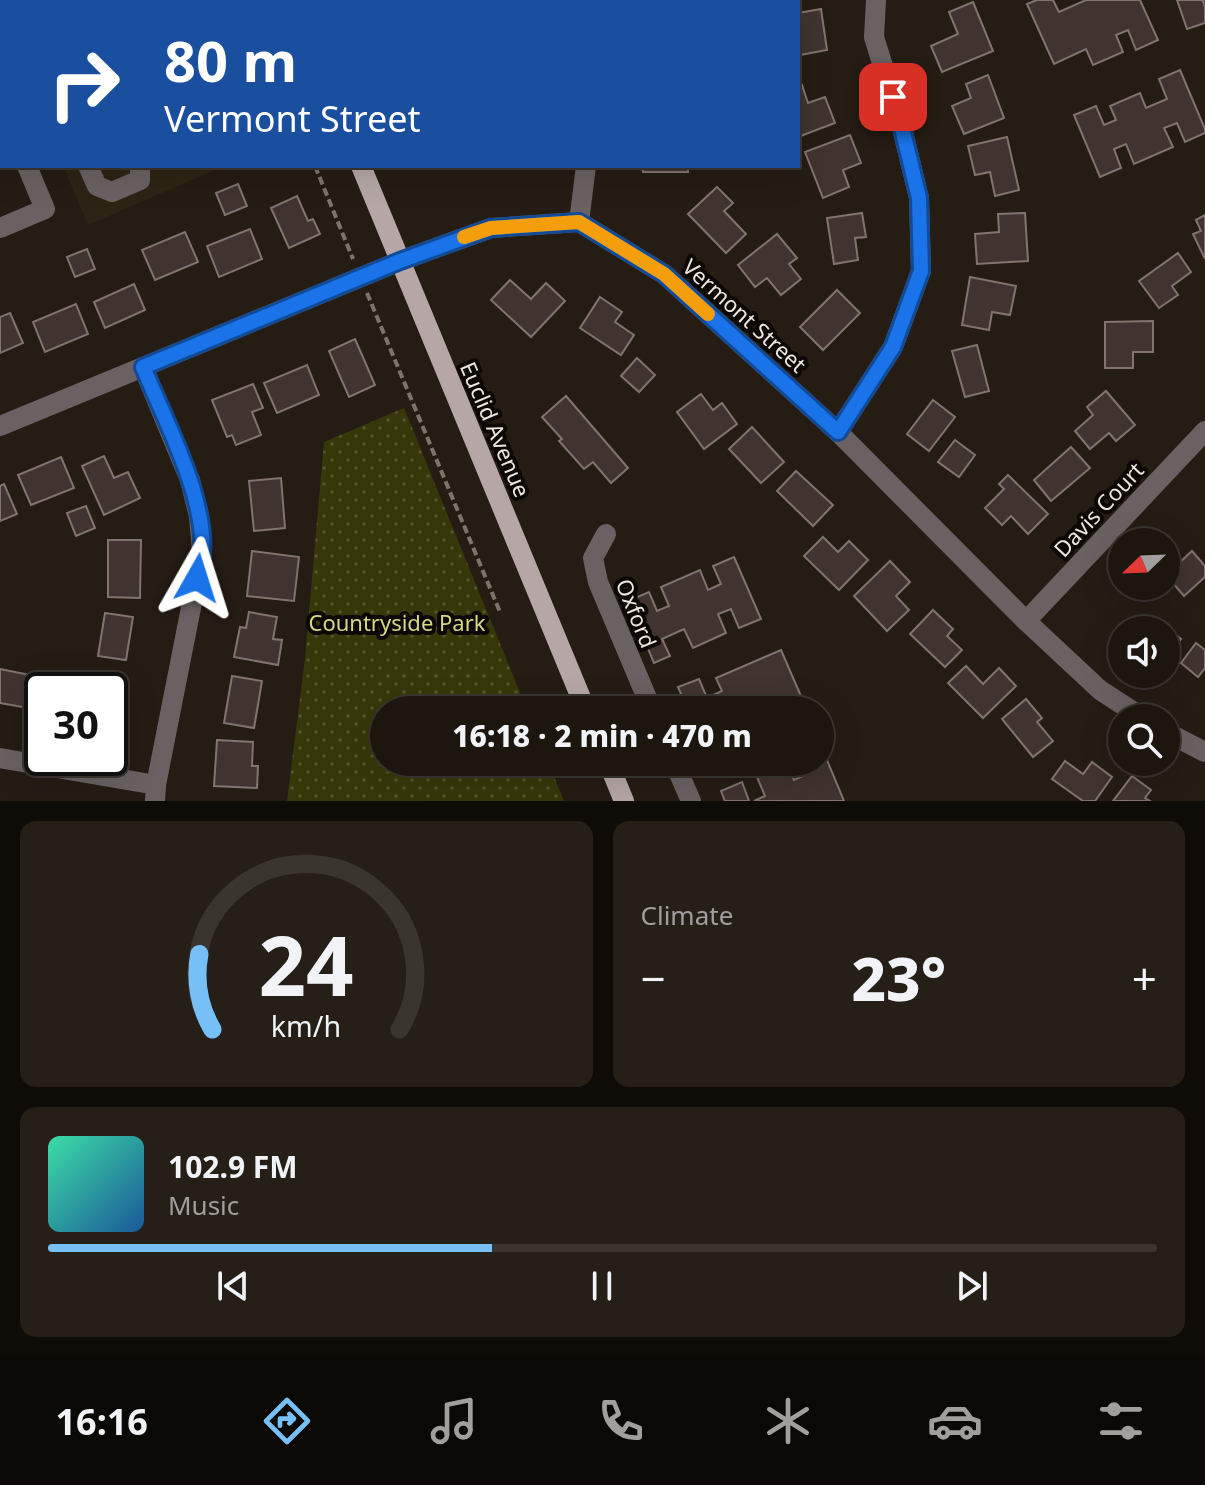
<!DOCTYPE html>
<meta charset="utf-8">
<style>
:root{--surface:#1c160f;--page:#251f18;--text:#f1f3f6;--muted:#a09f9e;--line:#3a352f;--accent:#77c0f7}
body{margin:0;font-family:"Noto Sans",sans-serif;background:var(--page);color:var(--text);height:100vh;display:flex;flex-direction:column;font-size:30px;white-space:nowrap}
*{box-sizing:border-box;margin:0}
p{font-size:26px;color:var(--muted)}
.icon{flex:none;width:44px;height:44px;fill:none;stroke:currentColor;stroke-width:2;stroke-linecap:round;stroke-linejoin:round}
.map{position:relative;height:801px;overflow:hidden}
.details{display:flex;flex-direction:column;gap:20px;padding:20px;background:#0f0c08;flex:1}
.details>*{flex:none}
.hud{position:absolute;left:0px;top:0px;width:800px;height:168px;box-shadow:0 8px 32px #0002,0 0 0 2px var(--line);background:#1a4fa0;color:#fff;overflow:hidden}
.needle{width:52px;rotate:247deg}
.tools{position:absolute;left:1108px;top:528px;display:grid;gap:16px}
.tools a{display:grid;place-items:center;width:72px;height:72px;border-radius:50%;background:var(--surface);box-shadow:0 8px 32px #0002,0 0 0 2px var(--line);font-size:40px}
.speed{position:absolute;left:24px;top:672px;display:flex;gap:16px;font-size:40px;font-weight:700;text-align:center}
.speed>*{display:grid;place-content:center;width:104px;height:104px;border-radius:50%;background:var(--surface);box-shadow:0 8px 32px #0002,0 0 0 2px var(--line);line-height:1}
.speed .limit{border:4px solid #111;border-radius:12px;background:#fff;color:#111}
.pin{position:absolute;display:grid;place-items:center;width:68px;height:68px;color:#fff;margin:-34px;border-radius:16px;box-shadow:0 4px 12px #0006}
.me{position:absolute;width:88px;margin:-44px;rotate:6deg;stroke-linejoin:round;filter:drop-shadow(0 0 6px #0008)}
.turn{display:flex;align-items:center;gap:28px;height:168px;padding:0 32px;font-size:36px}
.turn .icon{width:104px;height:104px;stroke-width:2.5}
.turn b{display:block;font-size:56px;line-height:68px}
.big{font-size:60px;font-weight:800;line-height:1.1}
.details .widget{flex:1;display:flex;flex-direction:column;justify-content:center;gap:12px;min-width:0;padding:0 28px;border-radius:16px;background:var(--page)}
.details .dial{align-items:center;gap:0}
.dial svg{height:208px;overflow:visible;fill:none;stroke:var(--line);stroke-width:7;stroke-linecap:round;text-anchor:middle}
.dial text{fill:var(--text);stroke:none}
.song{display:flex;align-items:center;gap:24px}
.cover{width:96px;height:96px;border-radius:12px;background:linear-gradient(135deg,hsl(160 70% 55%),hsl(210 70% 35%))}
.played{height:8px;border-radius:4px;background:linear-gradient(90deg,var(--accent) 40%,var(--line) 40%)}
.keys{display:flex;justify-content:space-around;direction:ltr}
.heat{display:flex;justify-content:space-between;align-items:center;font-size:44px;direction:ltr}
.details .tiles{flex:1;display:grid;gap:20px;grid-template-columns:1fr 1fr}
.widget:last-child{grid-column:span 2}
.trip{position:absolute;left:370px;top:696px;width:464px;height:80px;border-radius:40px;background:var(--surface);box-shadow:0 8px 32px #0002,0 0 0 2px var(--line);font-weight:800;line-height:80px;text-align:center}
.tab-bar{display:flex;height:128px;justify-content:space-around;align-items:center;background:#0b0906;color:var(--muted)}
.tab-bar .icon{width:56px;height:56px}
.tab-bar .on{color:var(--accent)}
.tab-bar b{font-size:36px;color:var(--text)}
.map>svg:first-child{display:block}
</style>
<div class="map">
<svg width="1205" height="801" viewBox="0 0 1205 801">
<defs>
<pattern id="park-dots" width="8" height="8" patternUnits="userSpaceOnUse" patternTransform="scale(2)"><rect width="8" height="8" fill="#373809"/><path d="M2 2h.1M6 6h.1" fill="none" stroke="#54552d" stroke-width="1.8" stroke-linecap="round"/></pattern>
</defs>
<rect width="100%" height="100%" fill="#251d14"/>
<polygon fill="#2e2415" points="63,166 224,166 88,225"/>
<polygon fill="url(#park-dots)" points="404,408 527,710 384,710 384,762 548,762 564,801 287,801 305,659 324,442"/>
<g fill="#41332f" stroke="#82736e" stroke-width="2">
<polygon points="1037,0 1053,0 1059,12 1086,0 1140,0 1158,40 1136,50 1128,30 1116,35 1123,52 1093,65 1086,49 1054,64 1027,4"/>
<polygon points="1177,0 1204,0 1203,1 1205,7 1205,23 1187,29"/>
<polygon points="973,2 993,51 942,72 931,46 958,34 949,12"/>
<polygon points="821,9 827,50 800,55 798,13"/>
<polygon points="1180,70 1205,129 1205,133 1185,142 1177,123 1164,128 1173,147 1134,164 1126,144 1114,149 1121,168 1100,177 1074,115 1096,106 1104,125 1116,120 1110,106 1140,93 1146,108 1167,99 1159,79"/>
<polygon points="988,75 1004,118 964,134 952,106 971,98 966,84"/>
<polygon points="802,85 808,103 825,97 835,123 798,137 798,87"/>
<polygon points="850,135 861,163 843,170 849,187 823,198 805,152"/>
<polygon points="1007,137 1019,190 995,196 990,172 975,175 968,146"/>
<polygon points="642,166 688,166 688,172 643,172"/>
<polygon points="238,184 247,206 225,215 216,193"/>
<polygon points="717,187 733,203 724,211 746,234 726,253 688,214"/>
<polygon points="297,196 308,221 313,219 320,234 289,248 271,208"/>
<polygon points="862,213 866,237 855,238 858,260 834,264 827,218"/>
<polygon points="1025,213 1028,261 977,264 975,234 999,232 998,214"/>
<polygon points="1205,215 1205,259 1193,234 1201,231 1196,220"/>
<polygon points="250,229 262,259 219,277 207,246"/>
<polygon points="185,232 198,262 155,280 142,250"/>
<polygon points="777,234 797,258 789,264 801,279 781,295 767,278 755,287 738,265"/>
<polygon points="87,249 95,269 75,277 67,257"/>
<polygon points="1178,253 1191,272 1172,286 1178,295 1159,308 1139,281"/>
<polygon points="970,277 1016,286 1010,315 992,312 989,330 962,325"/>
<polygon points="510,280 531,299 546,283 565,301 531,337 491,300"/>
<polygon points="134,284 145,310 105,328 94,302"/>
<polygon points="837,290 860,313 823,350 800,327"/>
<polygon points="600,297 622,312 615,322 634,335 621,355 580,328"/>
<polygon points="76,304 88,334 45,352 33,322"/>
<polygon points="10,313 23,343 0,353 0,317"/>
<polygon points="1153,321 1153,352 1133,352 1133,368 1105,368 1105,322"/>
<polygon points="355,339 375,385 349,397 329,351"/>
<polygon points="977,345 989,391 965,397 952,351"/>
<polygon points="637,358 655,375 639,392 621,376"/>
<polygon points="307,365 319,395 277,413 264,383"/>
<polygon points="253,384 263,408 252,412 261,435 236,445 232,435 227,437 212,400"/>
<polygon points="1106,391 1135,425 1116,441 1109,433 1090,449 1075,431 1093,415 1087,407"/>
<polygon points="701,394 713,410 722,403 737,424 704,449 677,412"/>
<polygon points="566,396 628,468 611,483 593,462 584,469 559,441 562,439 542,417"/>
<polygon points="933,400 955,417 929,451 907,434"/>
<polygon points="752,427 784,462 761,483 729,449"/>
<polygon points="955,440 975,455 959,477 938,462"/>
<polygon points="1071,447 1090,468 1051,501 1034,480"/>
<polygon points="104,456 114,478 128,472 140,498 104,515 82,466"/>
<polygon points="61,457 74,488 31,505 18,475"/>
<polygon points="796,471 833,505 813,526 777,491"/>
<polygon points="1008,475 1048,514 1028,534 1011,516 1002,525 985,508 1004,489 999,484"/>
<polygon points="281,478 285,528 254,531 249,481"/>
<polygon points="4,484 17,514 0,521 0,486"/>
<polygon points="86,506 95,528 76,536 67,513"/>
<polygon points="823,537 838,552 849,541 868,560 839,590 804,556"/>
<polygon points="108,540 141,540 140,598 108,597"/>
<polygon points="252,551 299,557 294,601 247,596"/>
<polygon points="1192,551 1205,566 1205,577 1184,596 1166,575"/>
<polygon points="734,557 761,619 739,628 731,609 718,614 726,633 693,648 684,629 662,639 670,656 654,663 628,601 649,592 657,611 669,606 661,587 700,570 708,590 721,584 713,566"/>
<polygon points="890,561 910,582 896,596 909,610 887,631 854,596"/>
<polygon points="933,610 953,629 947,636 962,650 945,667 910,634"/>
<polygon points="249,612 277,617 273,639 282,640 278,665 234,657 240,627 246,628"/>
<polygon points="105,613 133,617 126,660 98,656"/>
<polygon points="1154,618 1181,639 1166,659 1166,630 1145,630"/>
<polygon points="1196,643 1205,650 1205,668 1198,677 1181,663"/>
<polygon points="781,650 807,710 688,710 678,687 699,679 707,698 722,691 716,678"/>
<polygon points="966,666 983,684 999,668 1016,686 983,718 948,683"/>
<polygon points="0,669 40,677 34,709 0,703"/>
<polygon points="232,676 262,681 254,728 224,723"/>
<polygon points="1026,699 1042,718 1037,722 1053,741 1033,757 1002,719"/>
<polygon points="217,740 253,742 252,766 258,766 257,788 214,786"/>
<polygon points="822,748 844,801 754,801 765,796 757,777 787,764 794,780 803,776 797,762 820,762 820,749"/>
<polygon points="1065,761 1083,774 1092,762 1112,777 1095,801 1083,801 1052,779"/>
<polygon points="1132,776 1151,790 1145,798 1150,801 1113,801"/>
<polygon points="742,782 749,801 725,801 721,791"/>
</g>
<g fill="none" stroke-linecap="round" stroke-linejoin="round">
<g stroke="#7c756c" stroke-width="4" stroke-dasharray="8 4" stroke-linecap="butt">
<polyline points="246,0 247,2"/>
<polyline points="315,166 353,259"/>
<polyline points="367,293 500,612"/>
</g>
<g stroke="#6a6262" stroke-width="20">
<polyline points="355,2 365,0"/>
<polyline points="605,2 605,0"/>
<polyline points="0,74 2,74"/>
<polyline points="0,99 2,104"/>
<polyline points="88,166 97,186 112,192 140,180 140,166"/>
<polyline points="579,222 586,166"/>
<polyline points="0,228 45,209 27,166"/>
<polyline points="143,367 190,480 199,516 202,552 156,785 155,801"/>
<polyline points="0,426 400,261 491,228 579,222 664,274 838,432 1026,621 1100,690 1143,718"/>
<polyline points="838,432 893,347 921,271 919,198 902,128 874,37 876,0"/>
<polyline points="606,534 593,558 598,582 652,710"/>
<polyline points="1026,621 1205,431"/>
<polyline points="1166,732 1205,752"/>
<polyline points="0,758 156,785"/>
<polyline points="674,762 691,801"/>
</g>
<g stroke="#b6a7a6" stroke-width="20">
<polyline points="293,0 294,2"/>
<polyline points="361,166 586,710"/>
<polyline points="608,762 624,801"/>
</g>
</g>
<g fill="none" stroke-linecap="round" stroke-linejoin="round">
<g stroke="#114b97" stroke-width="20">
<path id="route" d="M197,578C199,570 201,562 202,554C207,499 164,418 143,367L400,261L491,228L579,222L664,274L838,432L893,347L921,271L919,198L902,128L893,97"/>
</g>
<use href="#route" stroke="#1a73e8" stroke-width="14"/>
<polyline stroke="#f59e0b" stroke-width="14" points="464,237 491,228 579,222 664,274 708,314"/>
</g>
<g text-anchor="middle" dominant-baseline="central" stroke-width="8" stroke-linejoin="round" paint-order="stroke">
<g font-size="22" fill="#ede7e0" stroke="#0c0805">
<text transform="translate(745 315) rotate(42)">Vermont Street</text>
<text transform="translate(496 429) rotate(67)">Euclid Avenue</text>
<text transform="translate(1098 509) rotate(-47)">Davis Court</text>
<text transform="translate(637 613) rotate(68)">Oxford</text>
</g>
<g font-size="22" fill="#d5d884" stroke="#0c0805">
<text x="397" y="622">Countryside Park</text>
</g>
</g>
</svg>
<div class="tools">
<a><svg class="needle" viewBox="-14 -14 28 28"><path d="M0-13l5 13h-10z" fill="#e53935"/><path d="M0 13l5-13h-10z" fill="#a09f9e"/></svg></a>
<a><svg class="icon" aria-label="sound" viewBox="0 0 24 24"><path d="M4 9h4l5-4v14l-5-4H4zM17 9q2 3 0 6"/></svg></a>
<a><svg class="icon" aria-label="search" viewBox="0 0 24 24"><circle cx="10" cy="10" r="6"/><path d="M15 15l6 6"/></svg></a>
</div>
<div class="speed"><div class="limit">30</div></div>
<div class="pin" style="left:893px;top:97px;background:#d93025"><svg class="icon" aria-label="arrive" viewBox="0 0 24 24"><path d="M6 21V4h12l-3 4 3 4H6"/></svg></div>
<svg class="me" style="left:197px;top:578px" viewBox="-20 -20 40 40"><path d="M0-17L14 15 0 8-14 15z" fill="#1a73e8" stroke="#fff" stroke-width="4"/></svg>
<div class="trip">16:18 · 2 min · 470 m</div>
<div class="hud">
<div class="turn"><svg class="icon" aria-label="right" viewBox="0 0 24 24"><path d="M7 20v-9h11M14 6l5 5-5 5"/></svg><div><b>80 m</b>Vermont Street</div></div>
</div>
</div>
<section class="details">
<div class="tiles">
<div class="widget dial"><svg viewBox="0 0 100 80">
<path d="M14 69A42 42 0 1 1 86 69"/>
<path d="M14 69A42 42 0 0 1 9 40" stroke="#77c0f7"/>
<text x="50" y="56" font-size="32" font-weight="700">24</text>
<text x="50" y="72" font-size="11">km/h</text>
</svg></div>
<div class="widget"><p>Climate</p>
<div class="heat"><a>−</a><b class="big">23°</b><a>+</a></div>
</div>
<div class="widget">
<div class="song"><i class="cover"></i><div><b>102.9 FM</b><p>Music</p></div></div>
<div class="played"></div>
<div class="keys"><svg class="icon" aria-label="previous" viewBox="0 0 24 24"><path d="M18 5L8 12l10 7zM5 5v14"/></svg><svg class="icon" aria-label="pause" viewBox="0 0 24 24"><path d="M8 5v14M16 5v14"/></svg><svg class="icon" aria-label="next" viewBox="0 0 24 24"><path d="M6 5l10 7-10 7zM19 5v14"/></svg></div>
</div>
</div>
</section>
<nav class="tab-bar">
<b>16:16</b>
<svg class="icon on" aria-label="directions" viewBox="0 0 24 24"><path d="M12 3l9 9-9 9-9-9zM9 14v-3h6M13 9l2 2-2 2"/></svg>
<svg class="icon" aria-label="music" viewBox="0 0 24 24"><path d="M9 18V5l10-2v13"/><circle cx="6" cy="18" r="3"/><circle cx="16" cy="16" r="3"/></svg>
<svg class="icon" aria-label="phone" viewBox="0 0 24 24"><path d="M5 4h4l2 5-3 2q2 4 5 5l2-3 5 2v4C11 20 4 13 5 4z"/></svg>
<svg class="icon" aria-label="climate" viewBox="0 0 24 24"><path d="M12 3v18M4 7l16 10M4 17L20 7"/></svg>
<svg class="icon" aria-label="car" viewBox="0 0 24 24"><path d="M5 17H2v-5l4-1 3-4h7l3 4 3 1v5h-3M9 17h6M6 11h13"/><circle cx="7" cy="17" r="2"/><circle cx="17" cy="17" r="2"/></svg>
<svg class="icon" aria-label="filters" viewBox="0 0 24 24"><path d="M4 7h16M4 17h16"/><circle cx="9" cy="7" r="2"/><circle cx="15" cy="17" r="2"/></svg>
</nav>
